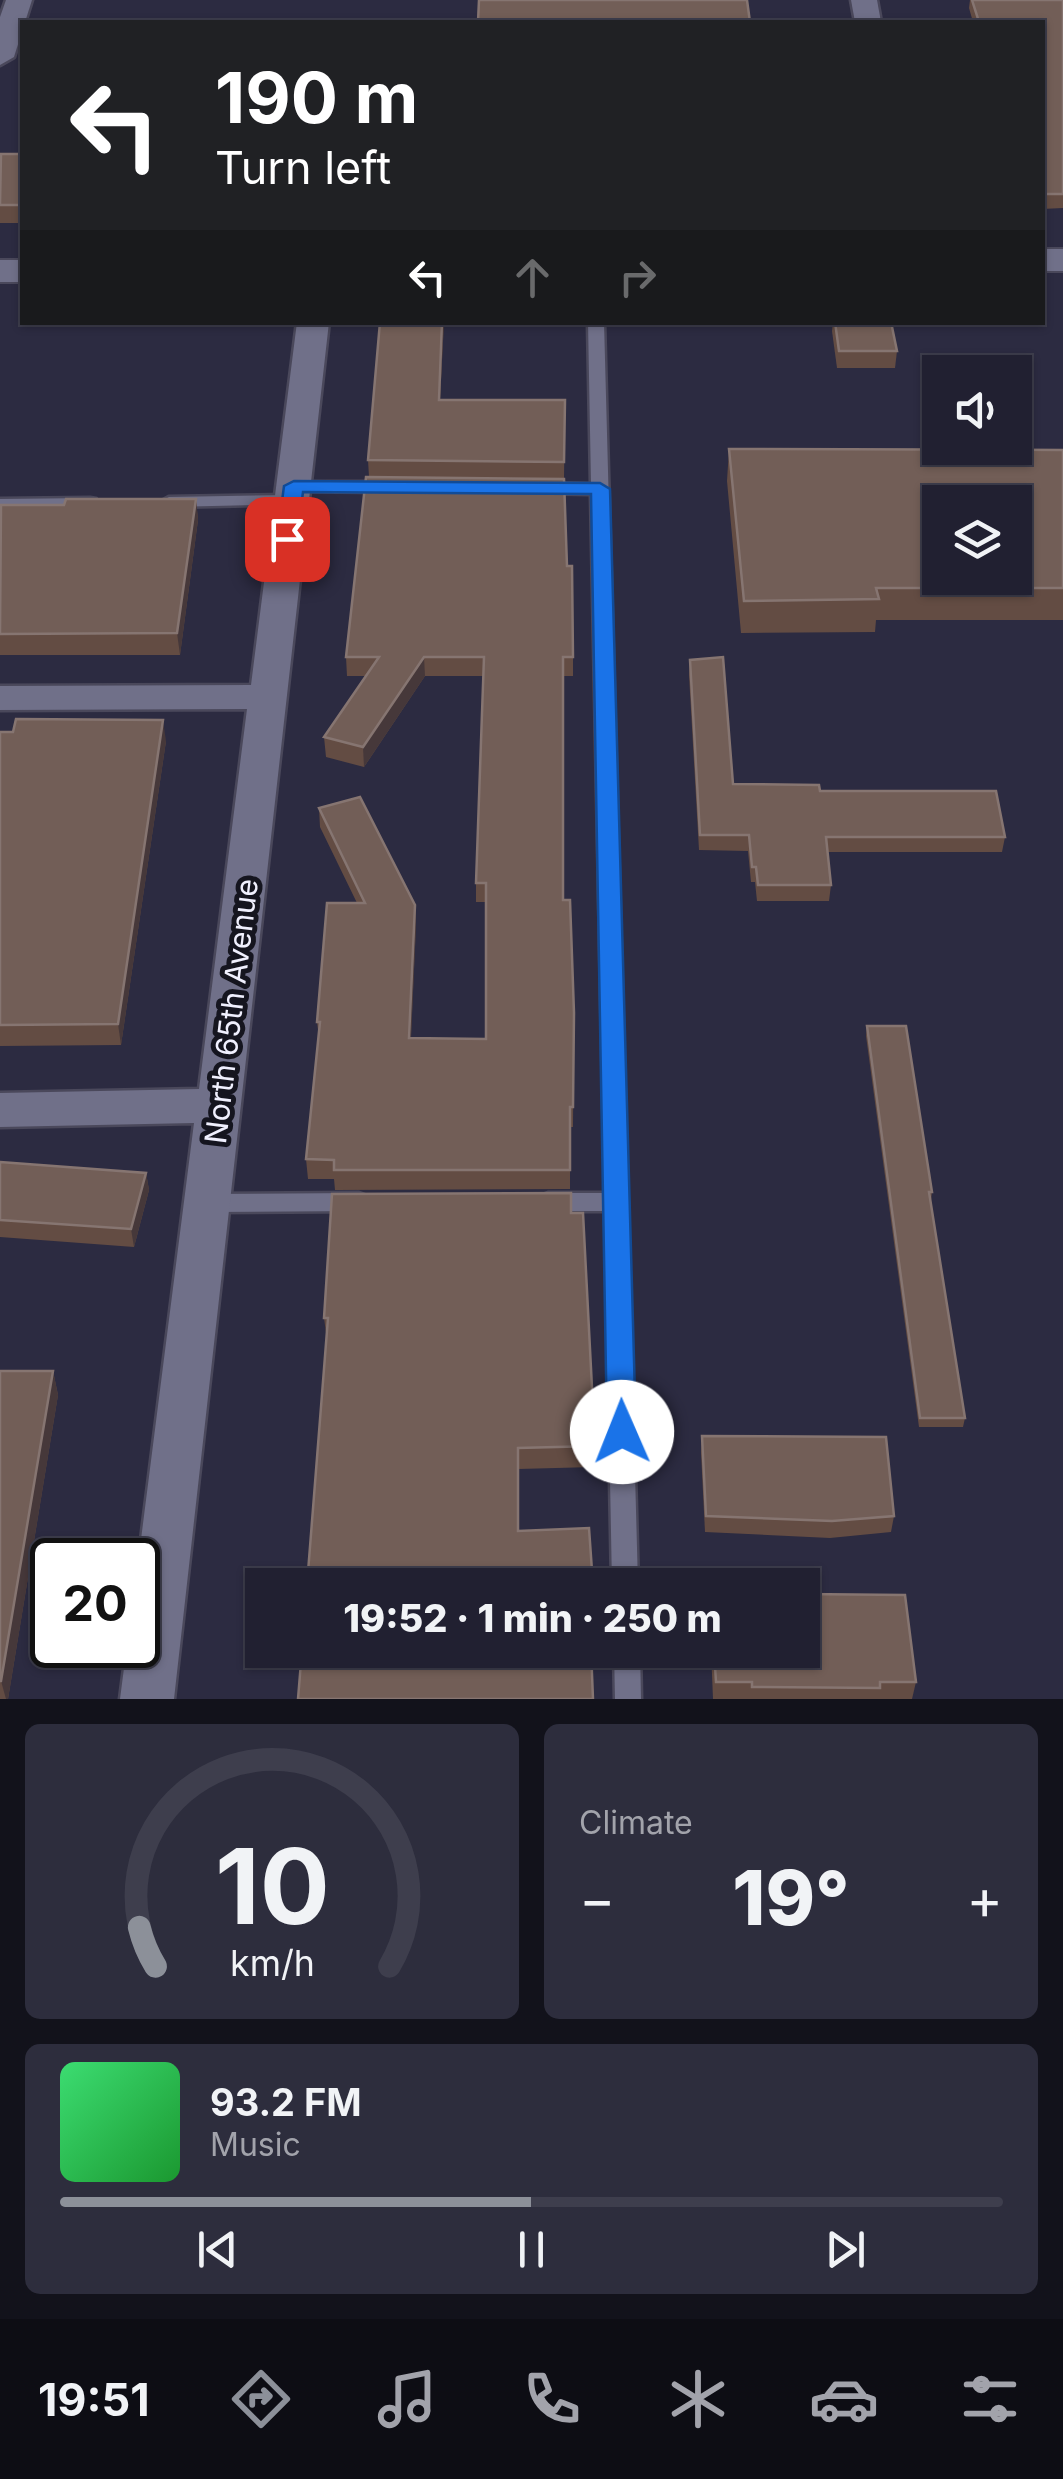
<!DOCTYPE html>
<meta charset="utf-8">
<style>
:root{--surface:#212031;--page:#2d2d3d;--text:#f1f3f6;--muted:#a2a3ab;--line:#3e3e4d;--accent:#8c9099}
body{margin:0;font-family:Inter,sans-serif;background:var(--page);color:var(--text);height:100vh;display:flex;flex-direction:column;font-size:38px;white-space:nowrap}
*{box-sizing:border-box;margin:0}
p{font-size:32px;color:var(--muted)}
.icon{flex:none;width:55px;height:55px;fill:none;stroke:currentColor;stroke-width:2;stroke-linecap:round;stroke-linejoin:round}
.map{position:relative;height:1699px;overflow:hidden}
.drawer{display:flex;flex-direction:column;gap:25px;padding:25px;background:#12121b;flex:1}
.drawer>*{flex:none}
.guide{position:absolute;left:20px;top:20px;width:1025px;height:305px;border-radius:0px;box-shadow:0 2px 8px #0004,0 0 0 2px var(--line);background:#202124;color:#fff;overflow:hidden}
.tools{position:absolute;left:922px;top:355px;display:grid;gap:20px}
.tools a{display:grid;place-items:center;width:110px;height:110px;border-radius:0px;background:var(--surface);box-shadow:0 2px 8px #0004,0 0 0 2px var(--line);font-size:50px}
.speed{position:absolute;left:30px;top:1538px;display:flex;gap:20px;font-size:50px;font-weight:700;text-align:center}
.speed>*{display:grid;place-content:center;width:130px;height:130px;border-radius:50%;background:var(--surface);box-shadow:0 2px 8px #0004,0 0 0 2px var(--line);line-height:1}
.speed .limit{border:5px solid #111;border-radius:15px;background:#fff;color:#111}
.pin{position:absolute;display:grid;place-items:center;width:85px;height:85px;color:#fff;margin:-42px;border-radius:20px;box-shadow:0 5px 15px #0006}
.me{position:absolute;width:110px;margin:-55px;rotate:359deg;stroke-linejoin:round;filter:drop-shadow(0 0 8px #0008)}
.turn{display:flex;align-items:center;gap:35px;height:210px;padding:0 30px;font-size:45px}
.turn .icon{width:130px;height:130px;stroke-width:2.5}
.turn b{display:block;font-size:70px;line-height:85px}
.lanes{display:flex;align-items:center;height:95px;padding:0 30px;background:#0003;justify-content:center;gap:50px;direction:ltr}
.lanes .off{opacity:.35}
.big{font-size:75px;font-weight:800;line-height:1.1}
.drawer .card{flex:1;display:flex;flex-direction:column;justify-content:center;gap:15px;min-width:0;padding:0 35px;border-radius:15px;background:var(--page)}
.drawer .dial{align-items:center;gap:0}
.dial svg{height:260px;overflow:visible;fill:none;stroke:var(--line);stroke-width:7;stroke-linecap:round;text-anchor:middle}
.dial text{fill:var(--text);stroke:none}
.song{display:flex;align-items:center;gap:30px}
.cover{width:120px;height:120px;border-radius:15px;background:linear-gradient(135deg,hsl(140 70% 55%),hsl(130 70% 35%))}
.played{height:10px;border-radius:5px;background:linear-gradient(90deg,var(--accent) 50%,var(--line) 50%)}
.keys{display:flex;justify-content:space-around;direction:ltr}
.heat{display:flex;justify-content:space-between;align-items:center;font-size:55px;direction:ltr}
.drawer .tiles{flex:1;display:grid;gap:25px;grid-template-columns:1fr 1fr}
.card:last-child{grid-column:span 2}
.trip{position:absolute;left:245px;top:1568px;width:575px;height:100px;border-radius:0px;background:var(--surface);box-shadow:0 2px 8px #0004,0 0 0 2px var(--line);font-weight:800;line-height:100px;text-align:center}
.tabs{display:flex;height:160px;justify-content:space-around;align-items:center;background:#0d0d14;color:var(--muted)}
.tabs .icon{width:70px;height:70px}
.tabs .current{color:var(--accent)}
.tabs b{font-size:45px;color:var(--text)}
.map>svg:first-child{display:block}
</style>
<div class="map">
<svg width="1063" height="1699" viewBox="0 0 1063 1699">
<rect width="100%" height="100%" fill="#2c2b41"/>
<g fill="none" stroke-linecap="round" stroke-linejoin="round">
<g stroke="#4a485b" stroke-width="5">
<g id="service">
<polygon points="588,322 604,322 638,1585 612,1585 605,1211 548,1211 540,1208 537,1202 540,1196 548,1193 605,1193 591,494 537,493 528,488 537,483 591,484"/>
<polygon points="294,482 388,482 397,487 388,492 288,491 288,483"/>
<polygon points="292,495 298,496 301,500 298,504 169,507 160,502 169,497"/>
<polygon points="90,498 96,499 99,503 96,507 0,509 0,499"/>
<polygon points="359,1193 367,1196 370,1202 367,1208 359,1211 208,1212 200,1209 197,1203 200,1197 208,1194"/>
<polygon points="614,1650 640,1650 641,1699 615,1699"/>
</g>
</g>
<g stroke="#4a485b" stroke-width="5">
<g id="minor">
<polygon points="6,0 32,0 14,57 0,65 0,17"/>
<polygon points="851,0 877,0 881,22 855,22"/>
<polygon points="297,322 329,322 174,1699 120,1699 127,1645 138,1645 138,1563 194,1123 0,1127 0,1093 199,1089 247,709 0,710 0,686 251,685"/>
</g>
</g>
<g stroke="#4a485b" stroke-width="4">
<g id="tertiary">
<rect x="1042" y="249" width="21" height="22"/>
<rect x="0" y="260" width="22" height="22"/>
</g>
</g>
<use href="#service" fill="#707089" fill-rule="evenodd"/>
<use href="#minor" fill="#707089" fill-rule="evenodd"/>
<use href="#tertiary" fill="#707089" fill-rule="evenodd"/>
</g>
<g fill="#634c43">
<polygon points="970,0 1063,0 1063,208 1042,209 1042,22 973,22 969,8"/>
<polygon points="22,154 22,223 0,223 0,158"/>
<polygon points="444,322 440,400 565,400 564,479 567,566 573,657 573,676 563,676 563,900 574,1013 573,1127 570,1127 570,1189 335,1190 334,1179 308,1179 306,1159 319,1038 317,1022 357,903 320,827 319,808 415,905 416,925 411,1038 486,1039 486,902 476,902 476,883 483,676 425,676 364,767 326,757 324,737 366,676 347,676 346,657 369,477 368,460"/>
<polygon points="833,322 891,322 897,351 895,368 837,368 832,331"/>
<polygon points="729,449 1063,450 1063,620 876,620 875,632 741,633 727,481"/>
<polygon points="196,499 198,520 180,655 0,655 0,508"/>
<polygon points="690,660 733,784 820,791 1005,837 1002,852 827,852 831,885 829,901 757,901 755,882 751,882 748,851 699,850 689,675"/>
<polygon points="0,732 166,741 121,1045 0,1046"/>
<polygon points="867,1026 932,1192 931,1201 965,1418 963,1427 919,1427 866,1036"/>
<polygon points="0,1162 146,1173 149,1190 134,1247 0,1237"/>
<polygon points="571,1213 595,1446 594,1467 518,1469 518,1531 307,1585 327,1340 324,1318"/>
<polygon points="0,1371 53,1371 58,1395 8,1699 0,1699"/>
<polygon points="702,1436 894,1516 891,1532 830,1538 705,1532 701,1453"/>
<polygon points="711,1650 802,1650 916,1682 912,1699 713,1699"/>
</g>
<g fill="#46383a">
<polygon points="442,322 444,322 439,418 439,400"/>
<polygon points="196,499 198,520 180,655 177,633"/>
<polygon points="424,657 425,676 364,767 363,747"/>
<polygon points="163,720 166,741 121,1045 118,1024"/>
<polygon points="415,905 416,925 410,1057 409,1038"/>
<polygon points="146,1173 149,1190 134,1247 131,1229"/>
<polygon points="53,1371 58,1395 8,1699 6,1699 1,1681"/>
</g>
<g fill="#725e57" stroke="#867571" stroke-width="2.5" fill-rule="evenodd">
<polygon points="479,0 747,0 750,22 478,22"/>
<polygon points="972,0 1063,0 1063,194 1042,194 1042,22 979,22"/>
<polygon points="1,154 22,154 22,205 0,205"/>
<polygon points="380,322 442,322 439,400 565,400 564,462 368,460"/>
<polygon points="835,322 891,322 897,351 839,351"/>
<path d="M729,449L1063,450V588H876L879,599L744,601ZM940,502H1015V578H940Z"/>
<polygon points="366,477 564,479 567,566 572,566 573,657 563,657 563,900 570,900 574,1013 573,1107 570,1107 570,1170 334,1170 334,1160 306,1159 320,1022 317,1022 327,903 365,903 319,808 360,797 415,905 409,1038 486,1039 486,883 476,883 484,657 424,657 363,747 324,737 379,657 346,657"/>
<polygon points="66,499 196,499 177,633 0,634 1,505 64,505"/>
<polygon points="723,657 733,784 819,785 820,791 996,791 1005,837 826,837 831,885 758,885 756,867 752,867 749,835 700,835 690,660"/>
<polygon points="16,719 163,720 118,1024 0,1025 0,732 13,732"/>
<polygon points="867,1026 906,1026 932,1192 929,1192 965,1418 920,1418"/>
<polygon points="0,1162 146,1173 131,1229 0,1220"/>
<polygon points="571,1193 571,1213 583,1213 595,1446 518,1448 518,1531 589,1528 593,1585 307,1585 328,1318 324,1318 332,1194"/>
<polygon points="0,1371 53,1371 1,1681 0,1681"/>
<polygon points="702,1436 886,1437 894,1516 832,1521 706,1516"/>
<polygon points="802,1594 905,1595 916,1682 880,1682 880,1688 752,1687 752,1682 716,1682 714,1650 802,1650"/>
<polygon points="302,1650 591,1650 593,1699 298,1699"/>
</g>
<polygon fill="#1a73e8" stroke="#114b97" stroke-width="2.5" points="294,481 600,483 610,489 636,1432 631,1440 622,1444 612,1440 607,1432 591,494 303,492 297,539 287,545 277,539 284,486"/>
<g text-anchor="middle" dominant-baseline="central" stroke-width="10" stroke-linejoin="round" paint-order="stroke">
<g font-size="30" fill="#f0f0fe" stroke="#15151f">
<text transform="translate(231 1011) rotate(-83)">North 65th Avenue</text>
</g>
</g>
</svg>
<div class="tools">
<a><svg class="icon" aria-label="sound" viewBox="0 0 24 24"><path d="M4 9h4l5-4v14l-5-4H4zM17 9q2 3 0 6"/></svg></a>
<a><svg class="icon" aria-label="layers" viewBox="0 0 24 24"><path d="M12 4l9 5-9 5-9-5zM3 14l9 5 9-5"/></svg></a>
</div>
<div class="speed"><div class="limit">20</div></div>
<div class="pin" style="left:287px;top:539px;background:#d93025"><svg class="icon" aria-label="arrive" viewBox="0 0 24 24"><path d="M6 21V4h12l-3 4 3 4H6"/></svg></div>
<svg class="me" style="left:622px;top:1432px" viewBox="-20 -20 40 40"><circle r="19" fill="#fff"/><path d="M0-13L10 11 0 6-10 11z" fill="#1a73e8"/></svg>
<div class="trip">19:52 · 1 min · 250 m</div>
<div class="guide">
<div class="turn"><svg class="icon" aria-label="left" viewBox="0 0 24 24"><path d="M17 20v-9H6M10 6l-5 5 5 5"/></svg><div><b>190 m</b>Turn left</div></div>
<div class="lanes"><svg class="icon" aria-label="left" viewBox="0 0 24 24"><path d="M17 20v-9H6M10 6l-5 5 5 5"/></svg><svg class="icon off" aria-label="ahead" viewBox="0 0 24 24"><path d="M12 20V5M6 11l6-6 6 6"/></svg><svg class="icon off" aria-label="right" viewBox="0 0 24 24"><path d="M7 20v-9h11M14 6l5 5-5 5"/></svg></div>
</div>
</div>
<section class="drawer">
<div class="tiles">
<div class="card dial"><svg viewBox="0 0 100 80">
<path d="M14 69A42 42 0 1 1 86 69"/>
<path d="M14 69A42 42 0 0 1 9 57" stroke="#8c9099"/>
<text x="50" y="56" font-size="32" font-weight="700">10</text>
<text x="50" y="72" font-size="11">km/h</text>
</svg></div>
<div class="card"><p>Climate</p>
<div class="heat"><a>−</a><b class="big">19°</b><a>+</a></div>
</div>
<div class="card">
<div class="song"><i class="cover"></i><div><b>93.2 FM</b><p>Music</p></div></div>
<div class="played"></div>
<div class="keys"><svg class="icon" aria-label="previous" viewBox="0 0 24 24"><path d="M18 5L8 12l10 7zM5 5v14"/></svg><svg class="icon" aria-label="pause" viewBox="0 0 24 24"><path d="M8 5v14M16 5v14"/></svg><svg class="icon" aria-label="next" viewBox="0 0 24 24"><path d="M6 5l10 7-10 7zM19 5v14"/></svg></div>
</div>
</div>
</section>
<nav class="tabs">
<b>19:51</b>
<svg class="icon current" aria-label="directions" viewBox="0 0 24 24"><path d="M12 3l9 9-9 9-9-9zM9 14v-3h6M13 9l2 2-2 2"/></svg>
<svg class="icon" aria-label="music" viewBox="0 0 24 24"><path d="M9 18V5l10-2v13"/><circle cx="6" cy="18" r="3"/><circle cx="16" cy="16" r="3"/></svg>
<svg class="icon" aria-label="phone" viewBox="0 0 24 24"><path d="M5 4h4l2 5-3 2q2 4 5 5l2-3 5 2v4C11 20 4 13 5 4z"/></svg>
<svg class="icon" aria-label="climate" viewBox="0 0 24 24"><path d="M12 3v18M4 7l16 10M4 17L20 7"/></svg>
<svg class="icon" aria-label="car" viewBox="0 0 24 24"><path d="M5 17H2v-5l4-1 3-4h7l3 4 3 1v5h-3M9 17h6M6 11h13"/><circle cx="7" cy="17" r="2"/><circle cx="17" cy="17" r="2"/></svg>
<svg class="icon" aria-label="filters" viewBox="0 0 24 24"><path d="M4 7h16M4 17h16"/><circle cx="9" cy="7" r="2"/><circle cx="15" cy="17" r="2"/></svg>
</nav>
